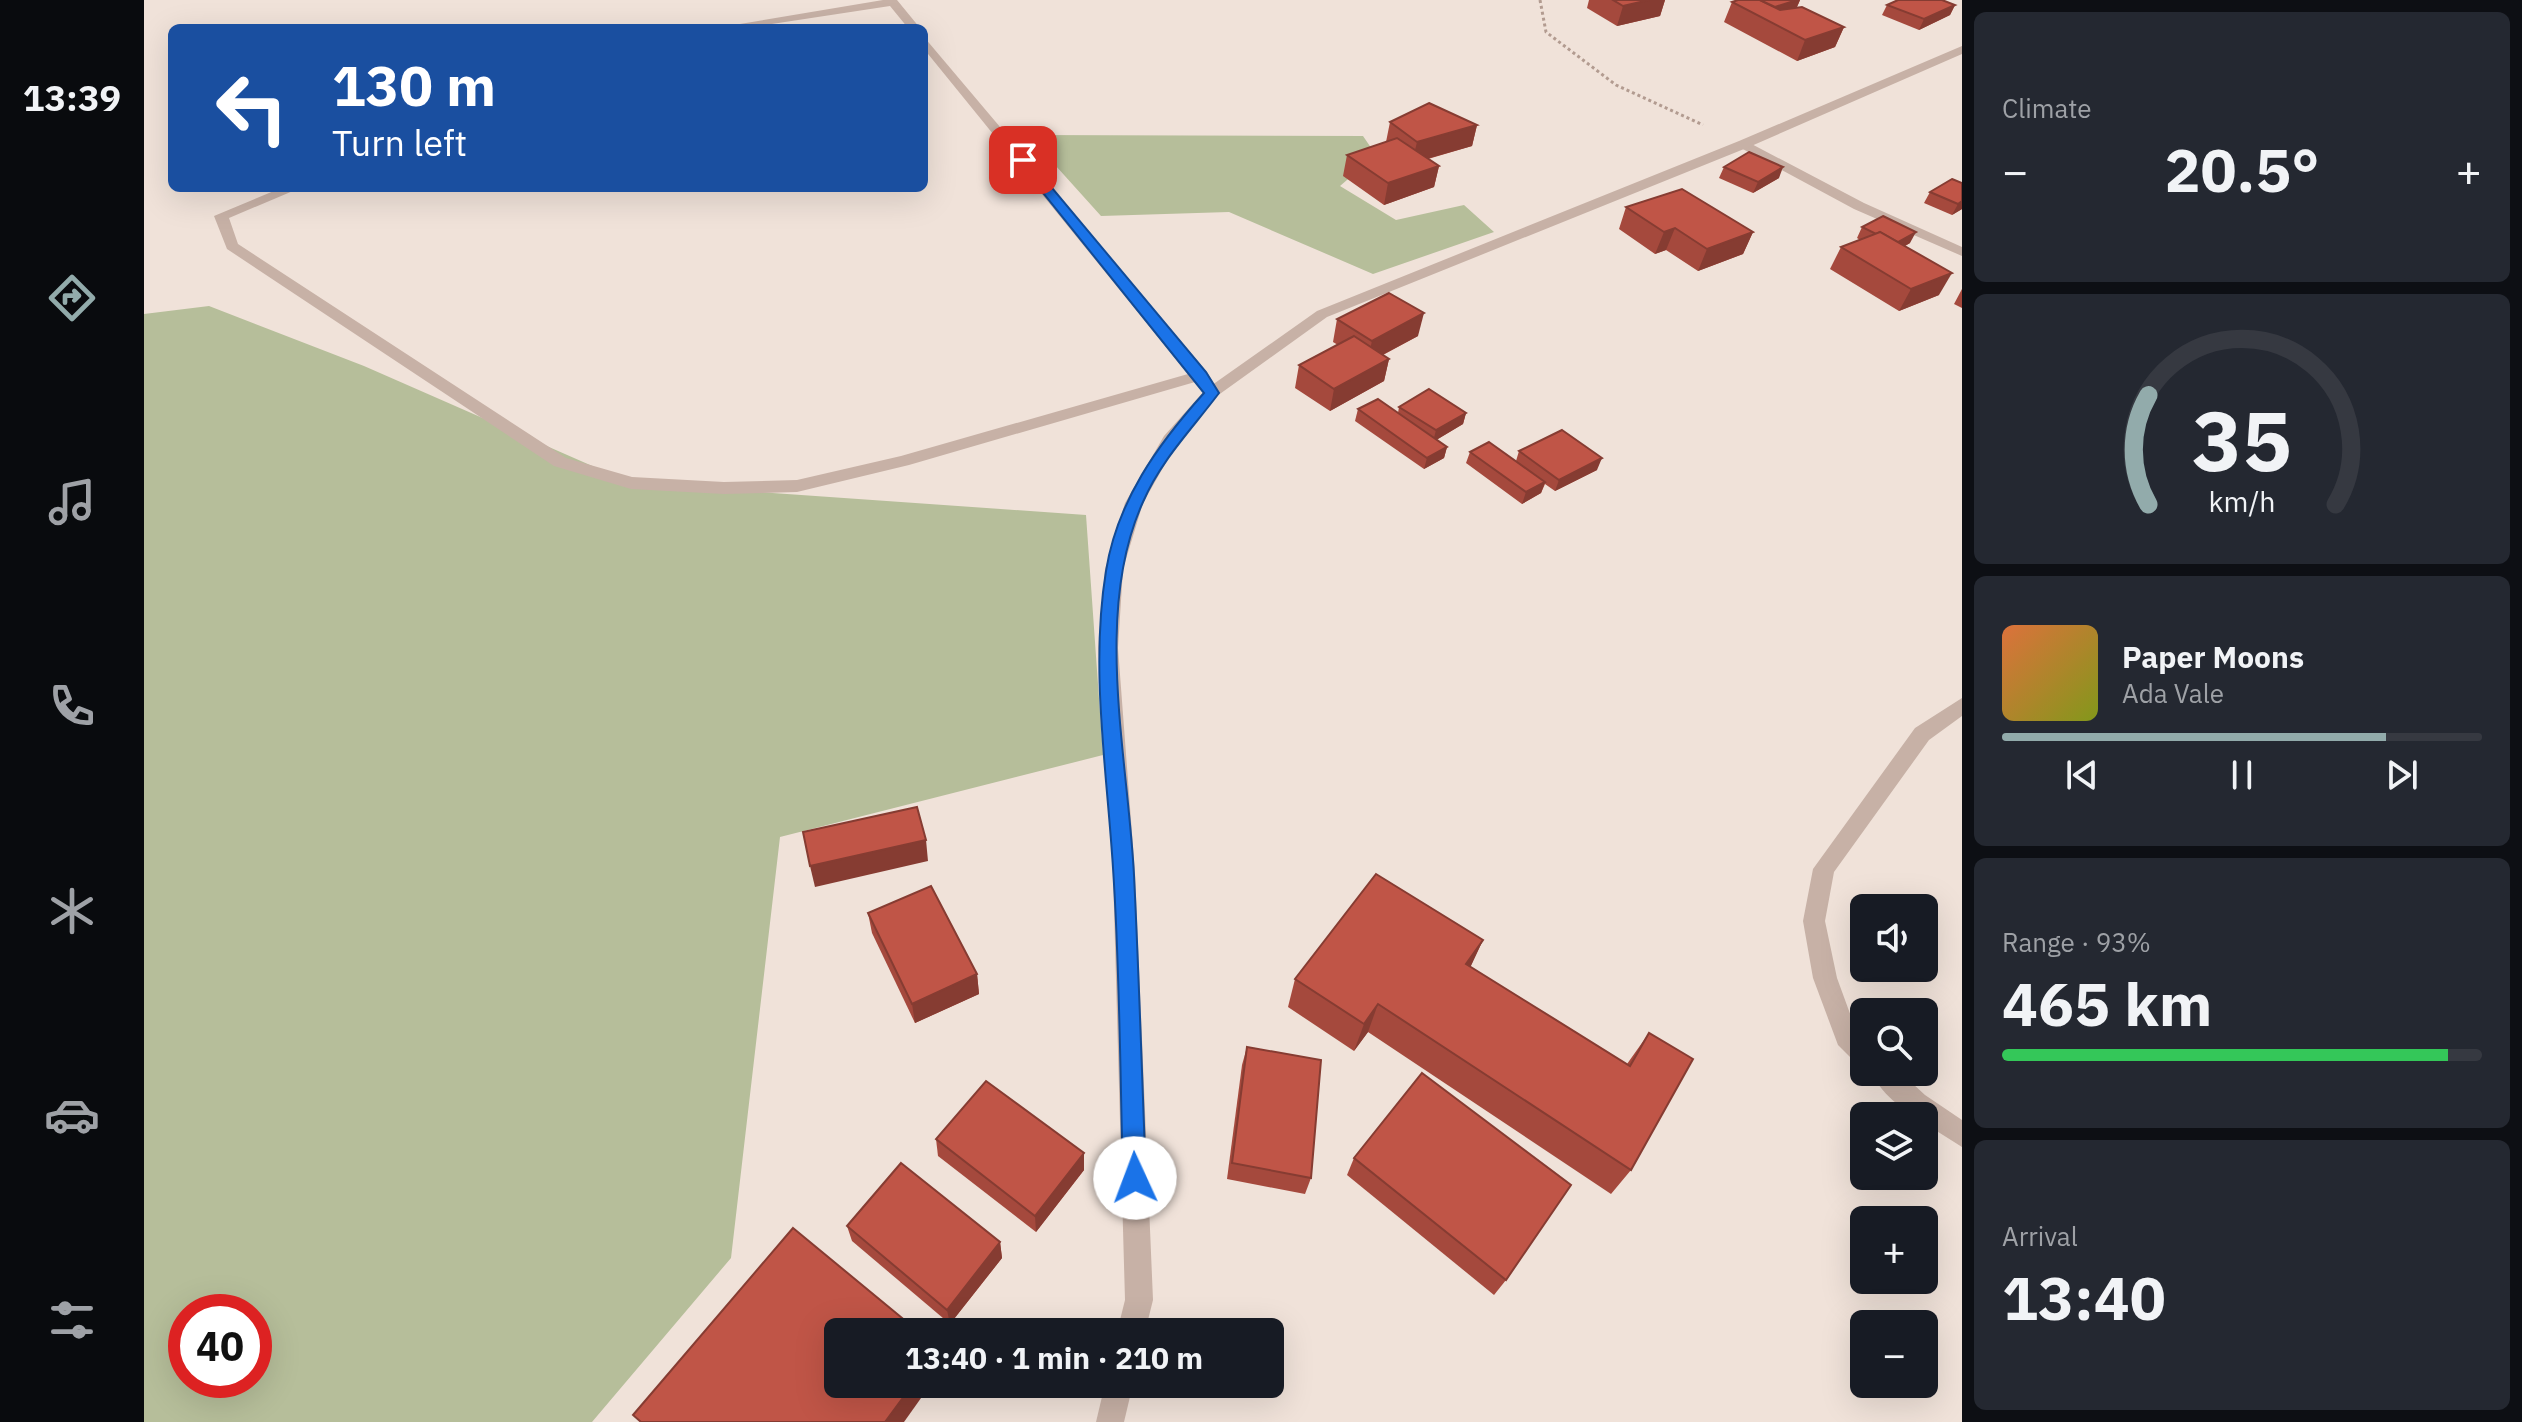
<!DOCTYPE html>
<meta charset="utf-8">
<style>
:root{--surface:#171b24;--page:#242831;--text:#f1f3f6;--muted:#9ea1a6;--line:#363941;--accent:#92abab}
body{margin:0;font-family:"IBM Plex Sans",sans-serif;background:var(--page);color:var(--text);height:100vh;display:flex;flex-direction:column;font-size:30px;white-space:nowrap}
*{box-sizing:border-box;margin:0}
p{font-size:26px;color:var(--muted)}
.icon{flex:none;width:44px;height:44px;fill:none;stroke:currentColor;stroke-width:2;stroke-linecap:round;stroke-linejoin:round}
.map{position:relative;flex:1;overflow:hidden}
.details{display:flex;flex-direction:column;gap:12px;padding:12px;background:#0d0f14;width:560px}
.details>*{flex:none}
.banner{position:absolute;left:24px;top:24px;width:760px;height:168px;border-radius:12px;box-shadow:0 8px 32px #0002;background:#1a4fa0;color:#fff;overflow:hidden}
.controls{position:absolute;left:1706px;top:894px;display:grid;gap:16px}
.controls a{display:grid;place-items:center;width:88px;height:88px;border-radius:12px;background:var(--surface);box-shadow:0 8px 32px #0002;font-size:40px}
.speed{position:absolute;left:24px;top:1294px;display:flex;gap:16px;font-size:40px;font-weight:700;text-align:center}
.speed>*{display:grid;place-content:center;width:104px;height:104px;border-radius:50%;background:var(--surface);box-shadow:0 8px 32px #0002;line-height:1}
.speed .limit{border:12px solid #d22;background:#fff;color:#111}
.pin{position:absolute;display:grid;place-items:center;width:68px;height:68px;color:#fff;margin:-34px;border-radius:16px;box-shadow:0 4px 12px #0006}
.me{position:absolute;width:88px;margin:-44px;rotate:358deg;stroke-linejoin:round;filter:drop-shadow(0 0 6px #0008)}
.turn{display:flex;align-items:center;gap:28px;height:168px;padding:0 32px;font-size:36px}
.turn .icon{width:104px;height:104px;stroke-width:2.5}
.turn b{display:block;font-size:56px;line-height:68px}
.big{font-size:60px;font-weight:700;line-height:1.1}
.details .card{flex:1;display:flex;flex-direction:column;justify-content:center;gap:12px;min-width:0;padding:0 28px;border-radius:12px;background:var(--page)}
.details .dial{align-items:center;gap:0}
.dial svg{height:208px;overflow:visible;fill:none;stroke:var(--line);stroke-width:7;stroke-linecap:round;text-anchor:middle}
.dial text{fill:var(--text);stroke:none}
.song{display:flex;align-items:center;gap:24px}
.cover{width:96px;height:96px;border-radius:12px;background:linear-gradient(135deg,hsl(20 70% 55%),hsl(70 70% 35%))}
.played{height:8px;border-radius:4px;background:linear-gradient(90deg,var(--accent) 80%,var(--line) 80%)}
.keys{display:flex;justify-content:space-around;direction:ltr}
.heat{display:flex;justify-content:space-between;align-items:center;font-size:44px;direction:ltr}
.charge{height:12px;border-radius:6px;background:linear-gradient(90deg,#34c759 93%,var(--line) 0)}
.trip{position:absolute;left:680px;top:1318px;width:460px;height:80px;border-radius:12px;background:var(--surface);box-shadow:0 8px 32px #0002;font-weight:700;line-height:80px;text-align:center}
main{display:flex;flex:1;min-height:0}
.tabs{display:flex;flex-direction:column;width:144px;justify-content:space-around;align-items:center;background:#090b0e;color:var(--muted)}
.tabs .icon{width:56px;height:56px}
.tabs .selected{color:var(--accent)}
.tabs b{font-size:36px;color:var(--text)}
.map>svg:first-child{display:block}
</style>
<main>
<nav class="tabs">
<b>13:39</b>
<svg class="icon selected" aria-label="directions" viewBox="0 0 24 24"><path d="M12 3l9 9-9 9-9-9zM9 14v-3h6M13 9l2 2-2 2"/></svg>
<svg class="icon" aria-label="music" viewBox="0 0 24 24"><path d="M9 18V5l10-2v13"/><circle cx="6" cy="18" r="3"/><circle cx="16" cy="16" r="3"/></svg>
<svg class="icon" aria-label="phone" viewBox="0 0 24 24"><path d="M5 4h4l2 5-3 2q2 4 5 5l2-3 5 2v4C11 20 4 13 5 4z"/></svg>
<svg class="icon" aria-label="climate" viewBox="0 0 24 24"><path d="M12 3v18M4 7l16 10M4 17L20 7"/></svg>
<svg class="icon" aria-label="car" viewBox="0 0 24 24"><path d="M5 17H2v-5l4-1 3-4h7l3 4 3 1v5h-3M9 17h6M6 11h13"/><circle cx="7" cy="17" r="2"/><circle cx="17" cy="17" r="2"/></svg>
<svg class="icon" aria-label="filters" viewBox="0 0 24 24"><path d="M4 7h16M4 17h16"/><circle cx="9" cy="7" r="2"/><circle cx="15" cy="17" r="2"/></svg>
</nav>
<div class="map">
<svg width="1818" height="1422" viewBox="0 0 1818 1422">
<rect width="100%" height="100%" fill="#f0e2d9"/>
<g fill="#b6be9a" fill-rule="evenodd">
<polygon points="884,135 1219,136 1232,155 1196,186 1252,220 1320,205 1350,232 1229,274 1085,212 957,216"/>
<path d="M65,306L220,366L487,483L942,515L959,755L636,837L587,1258L448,1422H0V314ZM42,1312H110V1380H42Z"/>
</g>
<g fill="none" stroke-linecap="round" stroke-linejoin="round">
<polyline stroke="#b29b90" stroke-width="3" stroke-dasharray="3 3" stroke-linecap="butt" points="1396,0 1402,32 1472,85 1559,125"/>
<g fill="#c7b1a6" fill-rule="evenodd">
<polygon points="739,0 753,0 776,28 764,28 746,6 601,28 572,28"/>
<polygon points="780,37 1063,372 1071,386 1069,389 1057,389 1051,382 765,465 653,492 580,494 487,489 410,466 83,249 70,216 137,188 156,188 85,218 94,244 422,458 488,477 580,482 653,480 757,456 1044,374 780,49"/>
<polygon points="1600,140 1720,203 1818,247 1818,256 1710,209 1595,147 1594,144"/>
<polygon points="1818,698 1818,716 1785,740 1690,872 1681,921 1693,978 1712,1030 1720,1038 1720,1065 1711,1062 1694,1045 1669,978 1659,921 1669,869 1771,728"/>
<path d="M1727,1072H1756L1781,1095L1818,1120V1147L1780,1123V1116C1761,1116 1734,1089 1727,1072Z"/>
</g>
<g fill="#c7b1a6" fill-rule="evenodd">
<polygon points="1818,46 1818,54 1605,147 1183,317 1073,396 1033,443 999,503 979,569 974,648 991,873 1009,1300 1001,1332 973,1332 981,1300 969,873 954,648 961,569 981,503 1020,436 1061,390 1173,311 1595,141"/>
<polygon points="961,1384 989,1384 980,1422 952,1422"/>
</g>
</g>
<g fill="#a5493d">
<polygon points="1445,0 1521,0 1516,16 1473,26 1443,8"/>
<polygon points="1594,0 1656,0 1653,7 1700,27 1691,47 1653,61 1580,22 1588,2"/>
<polygon points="1743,5 1811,5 1806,15 1775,30 1738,15"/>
<polygon points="1246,122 1333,125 1328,146 1284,159 1295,166 1290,187 1240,205 1199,176 1203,155 1242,142"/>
<polygon points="1580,167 1635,178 1609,193 1575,178"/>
<polygon points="1818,183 1818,209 1808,215 1780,203 1786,192"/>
<polygon points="1482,207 1609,232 1599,254 1554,271 1522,250 1511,254 1475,229"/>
<polygon points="1718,227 1766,243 1761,246 1795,295 1755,311 1686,269 1697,247 1716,240 1713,238"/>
<polygon points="1818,289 1818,308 1810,304"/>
<polygon points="1193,319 1274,336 1239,355 1245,359 1240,381 1186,411 1151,388 1155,365 1194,345 1189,342"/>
<polygon points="1255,407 1322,413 1319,424 1292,440 1303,447 1300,458 1280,469 1211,421 1214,409 1254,413"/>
<polygon points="1375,451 1453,470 1411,491 1401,484 1397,493 1378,504 1322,463 1326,452 1372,461"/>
<polygon points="724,913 833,974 835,994 771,1023 728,933"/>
<polygon points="1339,940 1326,967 1483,1064 1505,1033 1487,1170 1467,1194 1224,1032 1210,1051 1144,1007 1151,979"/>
<polygon points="1103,1047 1167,1178 1161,1194 1083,1179 1098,1065"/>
<polygon points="792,1139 940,1170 892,1232 794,1156"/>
<polygon points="1210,1158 1362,1280 1350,1295 1203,1175"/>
<polygon points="703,1226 856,1242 858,1258 806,1324 708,1241"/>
</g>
<g fill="#863c32">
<polygon points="1505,0 1521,0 1516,16 1473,26 1479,6"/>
<polygon points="1653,0 1656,0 1652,9 1620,20 1624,9"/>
<polygon points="1811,5 1806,15 1775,30 1780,19"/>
<polygon points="1700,27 1691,47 1653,61 1661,40"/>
<polygon points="1333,125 1328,146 1268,163 1273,142"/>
<polygon points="1295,166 1290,187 1240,205 1244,183"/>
<polygon points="1639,167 1635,178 1609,193 1614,182"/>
<polygon points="1818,201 1818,209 1808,215 1814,204"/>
<polygon points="1531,228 1522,250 1511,254 1520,232"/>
<polygon points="1609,232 1599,254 1554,271 1563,249"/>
<polygon points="1772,232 1766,243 1746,254 1752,243"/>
<polygon points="1808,273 1795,295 1755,311 1767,289"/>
<polygon points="1280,313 1274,336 1223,363 1228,341"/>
<polygon points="1245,359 1240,381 1186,411 1190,389"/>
<polygon points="1322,413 1319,424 1289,442 1292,430"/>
<polygon points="1303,447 1300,458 1280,469 1283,458"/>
<polygon points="1458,458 1453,470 1411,491 1415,480"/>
<polygon points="1401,482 1397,493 1378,504 1382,492"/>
<polygon points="782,840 784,861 671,887 666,866"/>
<polygon points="1339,940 1326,968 1322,964"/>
<polygon points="833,974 835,994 771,1023 768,1004"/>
<polygon points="1234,1004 1224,1032 1210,1051 1220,1024"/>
<polygon points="940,1153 940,1170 892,1232 891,1216"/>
<polygon points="856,1242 858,1258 806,1324 803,1310"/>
<polygon points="769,1384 787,1384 760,1422 741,1422"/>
</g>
<g fill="#c05547" stroke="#863c32" stroke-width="2">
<polygon points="1469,0 1505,0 1479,6"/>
<polygon points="1594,0 1616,0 1636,10 1658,7 1700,27 1661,40 1588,2"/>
<polygon points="1616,0 1653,0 1631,7"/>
<polygon points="1754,0 1798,0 1811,5 1780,19 1743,5"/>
<polygon points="1285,103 1333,125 1273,142 1246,122"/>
<polygon points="1253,138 1295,166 1244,183 1203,155"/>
<polygon points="1605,152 1639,167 1614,182 1580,167"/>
<polygon points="1808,179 1818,183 1818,201 1814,204 1786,192"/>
<polygon points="1538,189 1609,232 1563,249 1531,228 1520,232 1482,207"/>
<polygon points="1739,216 1772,232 1754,242 1736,232 1732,234 1718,227"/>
<polygon points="1736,232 1808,273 1767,289 1697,247"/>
<polygon points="1245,293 1280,313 1228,341 1193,319"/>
<polygon points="1210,336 1245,359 1190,389 1155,365"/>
<polygon points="1285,389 1322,413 1292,430 1255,407"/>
<polygon points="1234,399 1303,447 1283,458 1214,409"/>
<polygon points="1418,430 1458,458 1415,480 1375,451"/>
<polygon points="1345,442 1401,482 1382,492 1326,452"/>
<polygon points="773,807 782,840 666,866 659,832"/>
<polygon points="1232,874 1339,940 1322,964 1486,1066 1505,1033 1549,1059 1487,1170 1234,1004 1220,1024 1151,979"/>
<polygon points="787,886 833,974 768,1004 724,913"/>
<polygon points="1103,1047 1177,1060 1167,1178 1088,1163"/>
<polygon points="1278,1073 1427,1185 1362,1280 1210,1158"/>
<polygon points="842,1081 940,1153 891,1216 792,1139"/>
<polygon points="757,1163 856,1242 803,1310 703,1226"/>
<polygon points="649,1228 775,1332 694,1332 694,1384 769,1384 741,1422 497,1422 489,1415"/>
</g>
<path fill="#1a73e8" stroke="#114b97" stroke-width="2" d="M875,158H883L1062,372L1075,393C1048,429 1017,460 999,502C949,612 984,758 990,875C995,976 998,1077 1002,1178L999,1186L991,1189L982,1186L979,1178C976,1075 976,971 969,868C963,771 946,668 962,571C973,501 1014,444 1060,393L875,163Z"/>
</svg>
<div class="controls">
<a><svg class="icon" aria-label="sound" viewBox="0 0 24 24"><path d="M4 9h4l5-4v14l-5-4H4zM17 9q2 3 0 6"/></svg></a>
<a><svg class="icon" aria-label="search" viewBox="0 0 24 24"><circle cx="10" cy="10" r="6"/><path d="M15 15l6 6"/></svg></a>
<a><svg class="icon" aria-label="layers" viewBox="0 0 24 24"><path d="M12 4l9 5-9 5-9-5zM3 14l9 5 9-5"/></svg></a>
<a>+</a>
<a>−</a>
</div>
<div class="speed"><div class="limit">40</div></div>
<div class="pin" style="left:879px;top:160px;background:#d93025"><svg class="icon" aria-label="arrive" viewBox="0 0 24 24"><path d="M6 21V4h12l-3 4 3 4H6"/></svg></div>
<svg class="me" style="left:991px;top:1178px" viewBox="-20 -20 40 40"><circle r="19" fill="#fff"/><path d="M0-13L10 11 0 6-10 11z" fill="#1a73e8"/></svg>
<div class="trip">13:40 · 1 min · 210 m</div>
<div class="banner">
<div class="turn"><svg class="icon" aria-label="left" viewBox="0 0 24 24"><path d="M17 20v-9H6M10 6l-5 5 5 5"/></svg><div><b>130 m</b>Turn left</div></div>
</div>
</div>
<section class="details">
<div class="card"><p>Climate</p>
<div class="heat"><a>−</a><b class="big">20.5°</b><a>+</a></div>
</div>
<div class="card dial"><svg viewBox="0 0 100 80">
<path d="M14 69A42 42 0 1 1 86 69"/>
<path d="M14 69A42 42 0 0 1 14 27" stroke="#92abab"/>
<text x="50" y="56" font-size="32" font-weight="700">35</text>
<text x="50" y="72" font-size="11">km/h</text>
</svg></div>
<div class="card">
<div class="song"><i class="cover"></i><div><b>Paper Moons</b><p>Ada Vale</p></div></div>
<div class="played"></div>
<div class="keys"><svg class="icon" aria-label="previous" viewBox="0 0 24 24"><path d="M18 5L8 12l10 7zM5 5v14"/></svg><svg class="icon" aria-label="pause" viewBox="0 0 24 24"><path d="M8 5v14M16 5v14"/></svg><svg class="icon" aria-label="next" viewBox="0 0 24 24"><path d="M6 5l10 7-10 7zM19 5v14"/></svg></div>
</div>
<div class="card"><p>Range · 93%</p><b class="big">465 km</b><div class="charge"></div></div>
<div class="card"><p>Arrival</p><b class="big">13:40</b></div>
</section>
</main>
